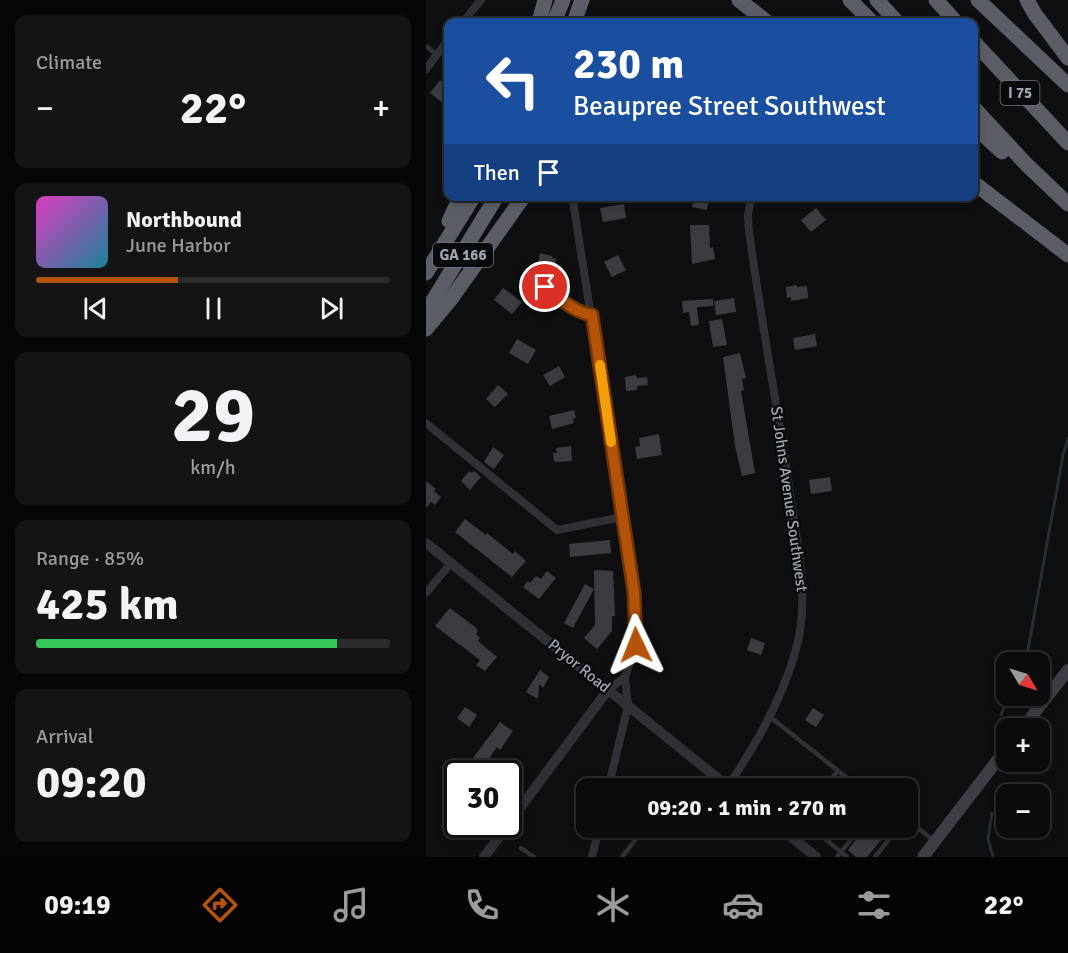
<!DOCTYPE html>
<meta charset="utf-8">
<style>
:root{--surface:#0b0b0d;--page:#141416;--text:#f1f3f6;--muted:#9a9b9d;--line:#2b2b2e;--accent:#b45309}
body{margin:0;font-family:Signika,sans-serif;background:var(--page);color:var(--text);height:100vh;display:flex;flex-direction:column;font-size:22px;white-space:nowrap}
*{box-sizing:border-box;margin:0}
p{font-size:20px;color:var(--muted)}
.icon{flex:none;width:33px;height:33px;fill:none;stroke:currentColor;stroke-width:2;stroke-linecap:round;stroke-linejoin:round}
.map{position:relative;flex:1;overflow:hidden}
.details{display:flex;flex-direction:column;gap:15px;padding:15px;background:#060607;width:426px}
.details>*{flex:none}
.guide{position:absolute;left:18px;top:18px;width:534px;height:183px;border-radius:12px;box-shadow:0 3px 9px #0003,0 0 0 2px var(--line);background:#1a4fa0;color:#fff;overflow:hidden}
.needle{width:39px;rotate:128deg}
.controls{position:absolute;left:570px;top:652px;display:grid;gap:12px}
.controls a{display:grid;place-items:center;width:54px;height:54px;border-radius:12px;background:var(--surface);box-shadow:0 3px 9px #0003,0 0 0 2px var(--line);font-size:30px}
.speed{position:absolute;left:18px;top:760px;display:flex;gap:12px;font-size:30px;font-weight:700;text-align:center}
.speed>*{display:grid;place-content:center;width:78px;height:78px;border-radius:50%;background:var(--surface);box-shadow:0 3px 9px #0003,0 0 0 2px var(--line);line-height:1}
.speed .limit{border:3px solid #111;border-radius:9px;background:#fff;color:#111}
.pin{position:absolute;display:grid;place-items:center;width:51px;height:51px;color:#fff;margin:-26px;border:3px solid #fff;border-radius:50%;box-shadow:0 2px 6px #0007}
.me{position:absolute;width:66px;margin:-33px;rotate:358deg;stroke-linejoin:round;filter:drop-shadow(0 0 4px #0008)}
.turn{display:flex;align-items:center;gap:21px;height:126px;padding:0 30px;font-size:27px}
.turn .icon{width:78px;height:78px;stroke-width:2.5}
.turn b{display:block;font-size:42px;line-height:51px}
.then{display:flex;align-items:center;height:57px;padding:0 30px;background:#0003;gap:12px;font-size:22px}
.big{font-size:45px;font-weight:700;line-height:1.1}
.details .tile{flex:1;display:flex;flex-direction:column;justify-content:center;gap:9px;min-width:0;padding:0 21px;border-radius:12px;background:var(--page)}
.details .dial{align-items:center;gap:0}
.dial b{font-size:78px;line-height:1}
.song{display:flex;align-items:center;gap:18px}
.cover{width:72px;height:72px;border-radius:9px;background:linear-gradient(135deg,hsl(310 70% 55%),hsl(190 70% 35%))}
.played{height:6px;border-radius:3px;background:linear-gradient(90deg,var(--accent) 40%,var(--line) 40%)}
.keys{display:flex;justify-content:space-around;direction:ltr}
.heat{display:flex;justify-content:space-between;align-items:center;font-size:33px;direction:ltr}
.charge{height:9px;border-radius:4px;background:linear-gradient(90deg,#34c759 85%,var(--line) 0)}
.trip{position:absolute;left:150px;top:778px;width:342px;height:60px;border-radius:12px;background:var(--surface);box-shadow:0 3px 9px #0003,0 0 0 2px var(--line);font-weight:700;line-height:60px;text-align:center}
.dock{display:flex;height:96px;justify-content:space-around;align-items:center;background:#040405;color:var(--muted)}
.dock .icon{width:42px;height:42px}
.dock .on{color:var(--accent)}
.dock b{font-size:27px;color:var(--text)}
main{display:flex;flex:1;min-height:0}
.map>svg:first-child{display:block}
</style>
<main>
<section class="details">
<div class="tile"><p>Climate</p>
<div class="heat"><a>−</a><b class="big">22°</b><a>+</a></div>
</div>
<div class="tile">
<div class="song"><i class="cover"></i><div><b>Northbound</b><p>June Harbor</p></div></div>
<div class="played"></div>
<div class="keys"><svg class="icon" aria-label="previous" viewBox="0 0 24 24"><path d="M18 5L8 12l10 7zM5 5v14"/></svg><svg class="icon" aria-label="pause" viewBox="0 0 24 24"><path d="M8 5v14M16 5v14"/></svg><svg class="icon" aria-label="next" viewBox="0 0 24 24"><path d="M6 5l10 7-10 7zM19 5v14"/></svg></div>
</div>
<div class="tile dial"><b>29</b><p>km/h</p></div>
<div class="tile"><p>Range · 85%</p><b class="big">425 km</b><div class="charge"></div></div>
<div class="tile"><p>Arrival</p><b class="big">09:20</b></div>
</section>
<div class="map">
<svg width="642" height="857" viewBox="0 0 642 857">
<rect width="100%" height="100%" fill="#0f0f11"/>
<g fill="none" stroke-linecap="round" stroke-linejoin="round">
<g stroke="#252d35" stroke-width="3">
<polyline points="598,663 601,655 637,455 642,439"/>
<polyline points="575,715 583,696"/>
<polyline points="566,813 562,839 567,857"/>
</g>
</g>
<g fill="#3b3c41">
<polygon points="14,80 22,87 22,107 4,93"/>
<polygon points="268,196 281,196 281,199 283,199 281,210 266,207"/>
<polygon points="198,204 200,218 177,222 174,208"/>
<polygon points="390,208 400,220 385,232 375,220"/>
<polygon points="264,225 283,225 284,248 287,247 289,259 266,264"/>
<polygon points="114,253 126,256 126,258 130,259 128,268 125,267 124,270 111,268"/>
<polygon points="192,255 200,270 186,277 178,262"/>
<polygon points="371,285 371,287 381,286 382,298 365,301 365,297 361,298 360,287"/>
<polygon points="77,288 96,302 86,314 68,300"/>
<polygon points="308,298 310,312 290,315 288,301"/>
<polygon points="287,299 287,306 271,307 273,325 265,326 263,312 257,313 256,301"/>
<polygon points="296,319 301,345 287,347 283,321"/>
<polygon points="389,334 391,346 369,350 367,338"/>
<polygon points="91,339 110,350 102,364 83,353"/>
<polygon points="314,353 320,378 316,379 318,390 315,391 329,473 316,476 309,446 297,357"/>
<polygon points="133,366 139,377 124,386 117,375"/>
<polygon points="210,375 211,378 221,377 222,385 211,386 211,390 200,391 199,377"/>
<polygon points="72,385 82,394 69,407 60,399"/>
<polygon points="148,410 150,418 147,419 148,423 126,429 123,416"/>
<polygon points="233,434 236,455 211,459 209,447 214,446 213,438"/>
<polygon points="145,446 146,461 128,462 127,453 131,453 130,448"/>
<polygon points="67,447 78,455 68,469 58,462"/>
<polygon points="43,471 46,473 48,471 55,477 44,490 35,481"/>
<polygon points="404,477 406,491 385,494 383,480"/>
<polygon points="0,481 10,489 8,491 15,497 9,505 5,502 0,508"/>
<polygon points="39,519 60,535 61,533 87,554 89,551 100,561 86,577 29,532"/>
<polygon points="184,540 185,553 144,557 143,544"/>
<polygon points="168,570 187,571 189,616 186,616 186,631 171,649 158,638 169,625"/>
<polygon points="121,571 130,578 113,599 97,587 102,581 104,583 110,576 115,579"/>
<polygon points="159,584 168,589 147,628 138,623"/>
<polygon points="24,608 49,627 52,631 50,634 54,638 52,641 71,657 59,671 50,665 54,660 9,626"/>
<polygon points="325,638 339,643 335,655 321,650"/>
<polygon points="114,670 123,677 117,688 113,684 112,699 100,692"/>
<polygon points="39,707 51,715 43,727 31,718"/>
<polygon points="387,708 398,715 390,727 379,720"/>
<polygon points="74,722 87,731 74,750 71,747 52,774 35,774"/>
<polygon points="439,828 450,828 459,835 441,857 430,857 422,850"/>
</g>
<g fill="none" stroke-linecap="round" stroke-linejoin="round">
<g stroke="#303036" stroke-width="4.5">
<polyline points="0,46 11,55"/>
<polyline points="343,716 435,789"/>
<polyline points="397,789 412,771"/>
<polyline points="482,820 507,840"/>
<polyline points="386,828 421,857"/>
<polyline points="95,848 108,857"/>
<polyline points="196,857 214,834"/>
<polyline points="411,857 434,828"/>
<polyline points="449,857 472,828"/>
</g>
<g stroke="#303036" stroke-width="8">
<polyline points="37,22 55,0"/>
<polyline points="0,69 22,40"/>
<polyline points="147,201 208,592 210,645 199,677 202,706 182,789"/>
<polyline points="119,287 148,309 166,316"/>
<polyline points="0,423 131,530 196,517"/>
<polyline points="0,593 25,563"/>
<polyline points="182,690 199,677"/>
<path d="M302,786C333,740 364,686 374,631C381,587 371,543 365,500C352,410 335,321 323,231L322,216L325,196"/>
<polyline points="166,857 173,828"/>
</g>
<g stroke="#303036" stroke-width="10">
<polyline points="0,543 305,789"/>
<polyline points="82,824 182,690"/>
<polyline points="354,828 390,857"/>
<polyline points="58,857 82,825"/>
</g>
<g stroke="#3e3f46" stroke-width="12">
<polyline points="596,729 642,670"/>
<polyline points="497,857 580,749"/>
</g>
<g stroke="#5c5e67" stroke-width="15">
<polyline points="313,0 341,22"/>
<polyline points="424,0 446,22"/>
<polyline points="451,0 471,22"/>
<polyline points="510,0 530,22"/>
<polyline points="552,0 642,85"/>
<polyline points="601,0 609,14 642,58"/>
<polyline points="113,22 119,0"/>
<polyline points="128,22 137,0"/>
<polyline points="148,22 156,0"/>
<polyline points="548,42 642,143"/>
<polyline points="548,108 600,164 642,204"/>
<polyline points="548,126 576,152"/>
<polyline points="548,183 642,255"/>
<polyline points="23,221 35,196"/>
<polyline points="0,273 48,196"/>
<polyline points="0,312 71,196"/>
<polyline points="0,329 25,299 98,196"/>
</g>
</g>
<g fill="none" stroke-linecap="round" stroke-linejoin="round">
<g stroke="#753606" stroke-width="15">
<path id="route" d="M119,287C134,298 147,312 166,315L208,592L210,645"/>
</g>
<use href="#route" stroke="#b45309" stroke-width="10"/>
<polyline stroke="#f59e0b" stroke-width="10" points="174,365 185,442"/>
</g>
<g text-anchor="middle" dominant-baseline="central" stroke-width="4.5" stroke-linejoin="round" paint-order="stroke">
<g fill="#0a0a0c" stroke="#727681" stroke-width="1.5">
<rect x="574.5" y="81" width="39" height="24" rx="4.5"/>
<rect x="7" y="243" width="60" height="24" rx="4.5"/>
</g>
<g font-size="15" font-weight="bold" fill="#9fa4b3">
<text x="594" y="93">I 75</text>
<text x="37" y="255">GA 166</text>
</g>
<g font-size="16" fill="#9fa4b3" stroke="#0a0a0c">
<text transform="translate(363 499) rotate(82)">St Johns Avenue Southwest</text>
<text transform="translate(153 666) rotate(39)">Pryor Road</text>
</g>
</g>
</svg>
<div class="controls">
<a><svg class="needle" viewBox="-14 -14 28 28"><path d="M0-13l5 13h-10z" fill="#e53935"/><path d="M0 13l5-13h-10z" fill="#9a9b9d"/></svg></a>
<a>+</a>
<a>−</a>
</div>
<div class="speed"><div class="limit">30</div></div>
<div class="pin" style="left:119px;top:287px;background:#d93025"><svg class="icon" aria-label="arrive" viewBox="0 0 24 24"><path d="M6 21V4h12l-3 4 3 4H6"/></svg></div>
<svg class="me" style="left:210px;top:645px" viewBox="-20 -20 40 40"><path d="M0-17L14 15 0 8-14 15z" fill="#b45309" stroke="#fff" stroke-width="4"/></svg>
<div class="trip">09:20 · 1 min · 270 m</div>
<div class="guide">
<div class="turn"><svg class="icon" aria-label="left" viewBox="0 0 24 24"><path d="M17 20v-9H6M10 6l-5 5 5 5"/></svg><div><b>230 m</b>Beaupree Street Southwest</div></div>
<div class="then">Then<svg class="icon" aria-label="arrive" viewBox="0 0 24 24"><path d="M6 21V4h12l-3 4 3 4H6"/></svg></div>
</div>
</div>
</main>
<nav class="dock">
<b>09:19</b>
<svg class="icon on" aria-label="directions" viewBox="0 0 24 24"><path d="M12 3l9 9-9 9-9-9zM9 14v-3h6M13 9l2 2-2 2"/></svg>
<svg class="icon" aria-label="music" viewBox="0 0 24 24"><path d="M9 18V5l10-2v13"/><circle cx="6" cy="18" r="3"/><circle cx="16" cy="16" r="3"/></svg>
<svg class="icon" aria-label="phone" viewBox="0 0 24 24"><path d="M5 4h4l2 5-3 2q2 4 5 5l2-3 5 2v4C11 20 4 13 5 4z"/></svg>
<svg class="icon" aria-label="climate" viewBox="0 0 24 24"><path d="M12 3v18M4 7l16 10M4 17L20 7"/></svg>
<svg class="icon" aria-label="car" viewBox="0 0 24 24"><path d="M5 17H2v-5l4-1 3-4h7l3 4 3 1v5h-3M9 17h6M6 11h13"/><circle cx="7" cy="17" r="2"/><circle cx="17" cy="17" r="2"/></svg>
<svg class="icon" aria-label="filters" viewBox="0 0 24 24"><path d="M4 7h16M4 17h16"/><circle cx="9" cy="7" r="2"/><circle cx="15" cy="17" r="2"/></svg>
<b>22°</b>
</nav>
